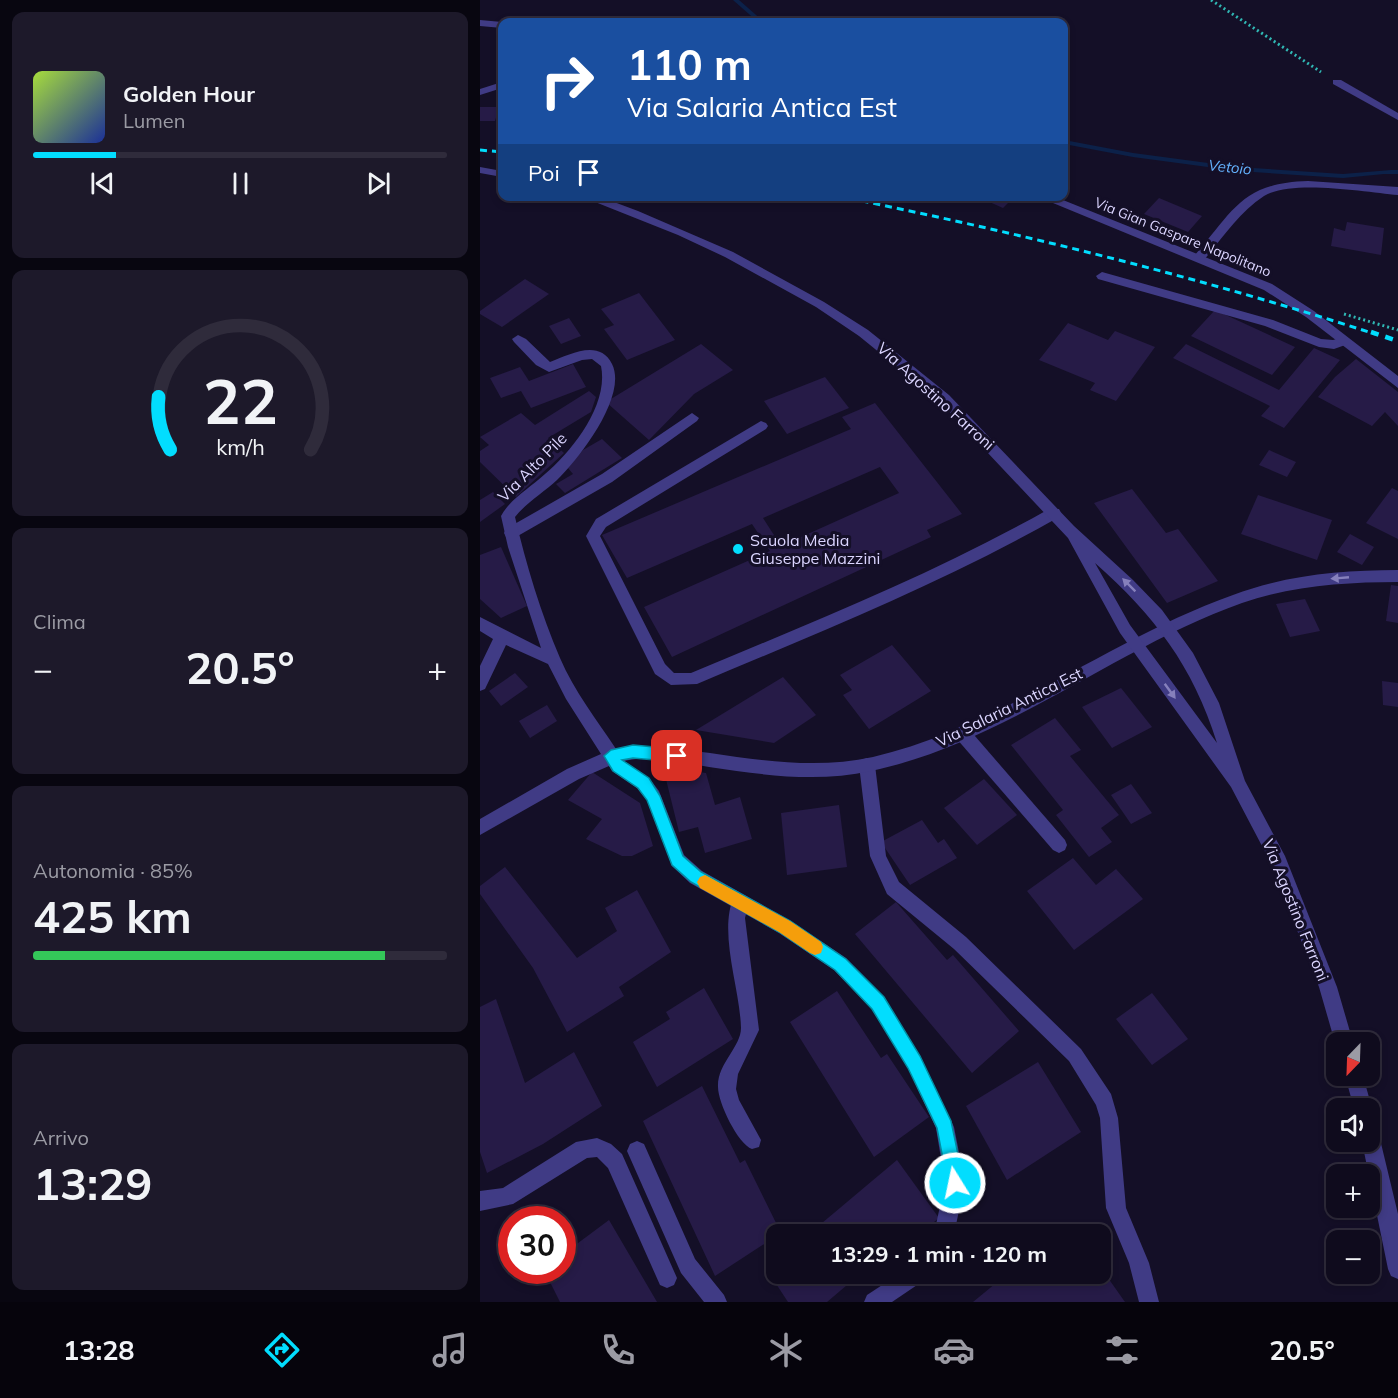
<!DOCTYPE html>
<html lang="it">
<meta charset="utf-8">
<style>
:root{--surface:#0f0b1d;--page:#1d192a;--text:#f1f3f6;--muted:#9b9ba4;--line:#2f2b3b;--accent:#02ddfe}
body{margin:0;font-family:Mulish,sans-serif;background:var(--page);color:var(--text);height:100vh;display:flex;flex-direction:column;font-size:22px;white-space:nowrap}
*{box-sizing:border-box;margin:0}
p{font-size:20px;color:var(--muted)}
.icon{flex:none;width:33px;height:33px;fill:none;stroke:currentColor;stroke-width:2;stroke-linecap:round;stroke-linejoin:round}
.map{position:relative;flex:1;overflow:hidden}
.side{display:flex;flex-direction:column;gap:12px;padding:12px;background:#080610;width:480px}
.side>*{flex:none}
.hud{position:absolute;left:18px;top:18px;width:570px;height:183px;border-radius:12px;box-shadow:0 3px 9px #0003,0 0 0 2px var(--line);background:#1a4fa0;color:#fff;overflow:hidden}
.needle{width:39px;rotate:203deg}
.buttons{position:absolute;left:846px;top:1032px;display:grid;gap:12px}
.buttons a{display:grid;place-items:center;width:54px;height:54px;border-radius:12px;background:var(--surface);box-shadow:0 3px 9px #0003,0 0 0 2px var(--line);font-size:30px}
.speed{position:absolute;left:18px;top:1206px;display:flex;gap:12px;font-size:30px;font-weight:700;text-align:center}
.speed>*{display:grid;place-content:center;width:78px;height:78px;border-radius:50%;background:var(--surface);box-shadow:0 3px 9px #0003,0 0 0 2px var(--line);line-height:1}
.speed .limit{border:9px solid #d22;background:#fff;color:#111}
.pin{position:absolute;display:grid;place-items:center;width:51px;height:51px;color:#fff;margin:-26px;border-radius:12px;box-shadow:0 3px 9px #0006}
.me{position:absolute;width:66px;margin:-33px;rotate:350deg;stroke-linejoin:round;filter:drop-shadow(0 0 4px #0008)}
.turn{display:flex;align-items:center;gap:21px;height:126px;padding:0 30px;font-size:27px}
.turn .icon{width:78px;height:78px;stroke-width:2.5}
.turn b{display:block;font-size:42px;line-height:51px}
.then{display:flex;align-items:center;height:57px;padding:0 30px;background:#0003;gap:12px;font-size:22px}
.big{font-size:45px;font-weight:700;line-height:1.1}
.side .card{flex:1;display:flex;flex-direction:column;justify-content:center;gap:9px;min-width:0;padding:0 21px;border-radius:12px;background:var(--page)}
.side .dial{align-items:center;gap:0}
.dial svg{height:156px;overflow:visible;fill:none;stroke:var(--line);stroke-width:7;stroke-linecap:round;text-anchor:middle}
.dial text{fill:var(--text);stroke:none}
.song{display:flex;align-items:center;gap:18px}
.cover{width:72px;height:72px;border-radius:9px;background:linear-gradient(135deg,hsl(80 70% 55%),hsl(230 70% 35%))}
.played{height:6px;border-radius:3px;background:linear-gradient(90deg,var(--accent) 20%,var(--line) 20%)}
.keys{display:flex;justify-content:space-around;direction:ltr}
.heat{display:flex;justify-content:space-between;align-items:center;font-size:33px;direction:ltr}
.charge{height:9px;border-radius:4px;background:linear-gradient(90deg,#34c759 85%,var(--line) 0)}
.trip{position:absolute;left:286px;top:1224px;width:345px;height:60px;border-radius:12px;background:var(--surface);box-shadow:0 3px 9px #0003,0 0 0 2px var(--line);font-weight:700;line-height:60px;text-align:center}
.menu{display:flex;height:96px;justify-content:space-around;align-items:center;background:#06040c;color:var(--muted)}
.menu .icon{width:42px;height:42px}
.menu .active{color:var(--accent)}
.menu b{font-size:27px;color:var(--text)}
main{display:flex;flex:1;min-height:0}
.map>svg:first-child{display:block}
</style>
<main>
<section class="side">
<div class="card">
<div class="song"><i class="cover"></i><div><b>Golden Hour</b><p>Lumen</p></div></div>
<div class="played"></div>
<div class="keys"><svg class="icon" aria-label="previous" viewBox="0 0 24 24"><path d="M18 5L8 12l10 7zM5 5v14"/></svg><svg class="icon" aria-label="pause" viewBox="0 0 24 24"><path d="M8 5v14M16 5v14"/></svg><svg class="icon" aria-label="next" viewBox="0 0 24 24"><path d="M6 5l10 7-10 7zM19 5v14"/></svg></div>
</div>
<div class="card dial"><svg viewBox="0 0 100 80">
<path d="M14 69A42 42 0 1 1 86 69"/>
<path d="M14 69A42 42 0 0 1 8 42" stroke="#02ddfe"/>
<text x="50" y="56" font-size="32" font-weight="700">22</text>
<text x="50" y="72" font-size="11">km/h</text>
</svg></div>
<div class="card"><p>Clima</p>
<div class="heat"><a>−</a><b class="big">20.5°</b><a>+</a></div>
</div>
<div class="card"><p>Autonomia · 85%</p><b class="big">425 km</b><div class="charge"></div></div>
<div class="card"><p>Arrivo</p><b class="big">13:29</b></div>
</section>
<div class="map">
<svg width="918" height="1302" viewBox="0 0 918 1302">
<rect width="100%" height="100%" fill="#140f27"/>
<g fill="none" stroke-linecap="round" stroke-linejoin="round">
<g fill="#0c2149" fill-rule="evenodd">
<polygon points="253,0 259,0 284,22 278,22"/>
<polygon points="584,140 653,153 758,167 863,174 911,170 918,170 918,174 904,174 863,178 758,171 653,157 584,144"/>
</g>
</g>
<g fill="#261b47" fill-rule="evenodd">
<polygon points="0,107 19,107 15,121 0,121"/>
<polygon points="496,196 525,196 532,199 523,208"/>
<polygon points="679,198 722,216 708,232 664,214"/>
<polygon points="867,222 904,228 901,255 851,246 854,228 865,231"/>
<polygon points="45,279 69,294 22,327 0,314 0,311"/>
<polygon points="159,293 195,340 147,360 124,329 134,325 121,309"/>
<polygon points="735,310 815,347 792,375 711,336"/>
<polygon points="89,318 101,336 81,344 69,326"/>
<polygon points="588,323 628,340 635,331 675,347 636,401 610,390 615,383 559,360"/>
<polygon points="221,344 253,370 214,394 169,440 126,402"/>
<polygon points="706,344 799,390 834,348 860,360 804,428 781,416 790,406 693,358"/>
<polygon points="876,359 918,392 918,426 905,412 892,426 838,397 855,377"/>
<polygon points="93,364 106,387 51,408 41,391 21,398 10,378 40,367 49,381"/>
<polygon points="345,377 369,408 307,434 284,401"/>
<polygon points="109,391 116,397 111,412 68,438 84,453 36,497 0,462 0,451 9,445 0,437 41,413 55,425"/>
<path d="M395,403L482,514L447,530L451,537L192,657L164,607L290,551L272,524L147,578L122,535L371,429L362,417ZM400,467L419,493L301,546L283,518Z"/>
<polygon points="122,439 142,458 85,493 76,484 93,474 88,468 103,450"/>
<polygon points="789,450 816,462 807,477 779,465"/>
<polygon points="912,488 918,491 918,539 886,523"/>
<polygon points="652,489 686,533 698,529 738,581 687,603 614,503"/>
<polygon points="13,492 25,504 0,522 0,500"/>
<polygon points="778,495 852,520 837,560 761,534"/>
<polygon points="870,534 894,547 882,565 857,552"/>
<polygon points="21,547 47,606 21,618 0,599 0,555"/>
<polygon points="911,585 918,586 918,623 906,621"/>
<polygon points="825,599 840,631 810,637 796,604"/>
<polygon points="412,645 451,691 389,729 363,695 372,690 360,675"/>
<polygon points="35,673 48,687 21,706 9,691"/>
<polygon points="303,677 336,715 294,743 216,730"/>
<polygon points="902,681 918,683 918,707 903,705"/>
<polygon points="641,688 672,727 632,748 602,707"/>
<polygon points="67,705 77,721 50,738 39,721"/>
<polygon points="575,718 601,750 590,756 639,815 621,828 632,842 609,857 576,815 583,810 531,745"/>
<polygon points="183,767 226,773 235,805 260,797 272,839 225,853 218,827 199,832"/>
<polygon points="112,772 160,803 173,846 152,856 142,856 106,839 122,819 88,800"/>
<polygon points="504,779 537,815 497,845 464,808"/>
<polygon points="651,784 672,813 651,824 631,795"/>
<polygon points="359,805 367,867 307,875 301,813"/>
<polygon points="442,820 458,843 464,839 477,858 430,885 401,842"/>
<polygon points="593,858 616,885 636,869 663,899 594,950 547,891"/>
<polygon points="25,867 97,958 137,931 125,908 157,890 191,952 139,987 144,996 87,1032 53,968 0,894 0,886"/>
<polygon points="416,902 467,960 473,955 539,1031 492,1073 375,934"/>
<polygon points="224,988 253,1039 177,1087 153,1042 190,1019 186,1012"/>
<polygon points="357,991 401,1058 407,1054 449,1117 394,1157 310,1022"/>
<polygon points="672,993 708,1039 672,1065 636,1019"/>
<polygon points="16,999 45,1083 94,1052 122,1106 63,1144 7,1173 0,1152 0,1007"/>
<polygon points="558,1062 601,1132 527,1180 486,1106"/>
<polygon points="222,1086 260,1163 265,1160 301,1233 235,1276 163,1121"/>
<polygon points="417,1160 459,1218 439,1234 329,1234"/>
<polygon points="129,1220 177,1302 80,1302 64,1270 82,1270 82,1255"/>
<polygon points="589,1223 597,1234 575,1234"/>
<polygon points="297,1261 297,1274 380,1274 347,1302 308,1302 287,1270"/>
<polygon points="621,1268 645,1302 493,1302 527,1274 621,1274"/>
</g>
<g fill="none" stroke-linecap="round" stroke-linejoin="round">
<g stroke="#30b8b4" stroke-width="3" stroke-dasharray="2 3" stroke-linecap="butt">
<polyline points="731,0 841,72"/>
<polyline points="864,314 918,330"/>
</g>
<g fill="#403b85" fill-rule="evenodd">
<polygon points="853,80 861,80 918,113 918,120 853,84"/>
<path d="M828,181L918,187V195C885,192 811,179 784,196C759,212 742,239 723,261H715V255C754,210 762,183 828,181Z"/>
<polygon points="622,272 793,320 841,339 853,340 864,337 870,341 868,344 854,349 839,347 785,326 618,279 616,276"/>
<polygon points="212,413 219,418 217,421 132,482 36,537 26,537 24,533 26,529 122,474"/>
<path d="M281,421L286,423L288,426L286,429L126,527L120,536L185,664L194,673H211C333,622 454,574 569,509H579L581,513L579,517C463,583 340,632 217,684L191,685L175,674L106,536L116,519Z"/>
<polygon points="482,726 488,728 585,840 587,845 585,850 579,853 573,850 476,738 474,733 476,728"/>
<polygon points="387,758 393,760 395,765 406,856 419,882 486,937 601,1049 631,1094 638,1118 646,1208 669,1263 679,1302 659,1302 649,1263 626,1208 620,1118 616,1105 589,1061 474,949 407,894 390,856 379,765 381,760"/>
<path d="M260,894L266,896L269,902L265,918L279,1030L258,1074L256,1089L259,1100L281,1140L279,1147L272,1149C258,1144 238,1103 238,1087C237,1064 261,1047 261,1028C260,988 238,933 254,896Z"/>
</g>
<g fill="#403b85" fill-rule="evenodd">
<polygon points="0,20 22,22 24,22 22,28 0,26"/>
<polygon points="22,82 22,88 0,95 0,89"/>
<polygon points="556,196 573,196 792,284 834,311 918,376 918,388 826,317 784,290"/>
<path d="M38,335L46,339L70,362C89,355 119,338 132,364C148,396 99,459 77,480C63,493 47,502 35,517C46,564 61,614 80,658C94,691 117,720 136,749C167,742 199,749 230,753C284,761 339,769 393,757C522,727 629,639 753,595C806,575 862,570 918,570V582C865,582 812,586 762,603C635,648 524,743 391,771C337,783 283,775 229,767C203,763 170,755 144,761L169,778L179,791L204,855L222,871L311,921L366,958L404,997L440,1056L474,1127L485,1183L474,1234H454L465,1183L456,1128L428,1068L392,1009L354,970L299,933L210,883L192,866L167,800L157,788L132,771L129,766L99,779L0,835V819L87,769L121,754L86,699L68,664L26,645L5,689L0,691V666L13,639L0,631V617L61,648L28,547L21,516C31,498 50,488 65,474C92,451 129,405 121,366L112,359L102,360L69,372L56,365L34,342L32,339Z"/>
<polygon points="117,1138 131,1144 142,1154 197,1278 194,1285 187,1288 180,1285 128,1168 117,1157 107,1158 33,1204 0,1211 0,1191 23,1188 96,1142"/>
<polygon points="157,1141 164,1144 215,1259 244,1295 247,1302 224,1302 201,1273 147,1151 150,1144"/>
<polygon points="419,1274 446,1274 443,1281 412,1302 384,1302 387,1295"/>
</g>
<g fill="#403b85" fill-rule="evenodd">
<polygon points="0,167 22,171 22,177 0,173"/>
<path d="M100,196H118L158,211L253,252L344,302L388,330L469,395L594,526L653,580L682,610L713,653L739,703L765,781L805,856L857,987L873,1042H856V1046L839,987L792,865L751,787L640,633L588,538L459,401L379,336L336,307L245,257L198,235ZM615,563C674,615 713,666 737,743L650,625Z"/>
<polygon points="865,1076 883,1076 892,1108 890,1115 890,1108 874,1108"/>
<polygon points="890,1126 897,1128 899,1135 918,1214 918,1279 911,1276 908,1269 882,1142 890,1142"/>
</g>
<g stroke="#02ddfe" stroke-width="3" stroke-dasharray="7 5" stroke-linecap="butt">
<polyline points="0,150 22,152"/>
<path d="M358,196C540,233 719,277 895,334"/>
</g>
<polyline stroke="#02ddfe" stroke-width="4.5" stroke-dasharray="8 7" stroke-linecap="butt" points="891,332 918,341"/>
</g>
<defs><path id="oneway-solid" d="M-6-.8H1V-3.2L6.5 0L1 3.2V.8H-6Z" transform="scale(1.5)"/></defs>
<g fill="#8680bc">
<use href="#oneway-solid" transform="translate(860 578) rotate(175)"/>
<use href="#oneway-solid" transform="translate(649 585) rotate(-135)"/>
<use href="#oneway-solid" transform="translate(690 691) rotate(54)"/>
</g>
<polygon fill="#02ddfe" stroke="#0190a5" stroke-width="1.5" points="153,745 197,749 204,756 197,762 153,758 142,760 169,778 180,796 203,856 221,872 310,921 366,959 404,997 440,1056 471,1121 484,1183 481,1190 475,1192 469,1190 457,1128 428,1068 392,1009 355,970 299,932 211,882 192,865 167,800 158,788 133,771 124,756 131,750"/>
<polygon fill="#f59e0b" points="225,875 310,921 341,942 343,947 341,953 335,955 330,953 299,932 220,888 217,882 220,877"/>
<circle fill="#02ddfe" stroke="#140f27" stroke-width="2" cx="258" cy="549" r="6"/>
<g text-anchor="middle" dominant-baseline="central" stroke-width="6" stroke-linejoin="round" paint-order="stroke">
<g font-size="14" fill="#dbd5ff" stroke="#140f27">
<text transform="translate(703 237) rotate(22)">Via Gian Gaspare Napolitano</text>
</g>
<g font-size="15" font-style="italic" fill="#64b2fe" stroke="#140f27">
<text transform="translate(750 167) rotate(6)">Vetoio</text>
</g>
<g font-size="16" fill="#dbd5ff" stroke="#140f27">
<text transform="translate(456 396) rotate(42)">Via Agostino Farroni</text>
<text transform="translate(52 467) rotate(-45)">Via Alto Pile</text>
<text transform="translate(529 707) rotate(-26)">Via Salaria Antica Est</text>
<text transform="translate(816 910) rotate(68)">Via Agostino Farroni</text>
</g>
<g font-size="16" fill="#dbd5ff" stroke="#140f27" text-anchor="start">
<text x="270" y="540">Scuola Media<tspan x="270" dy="18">Giuseppe Mazzini</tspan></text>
</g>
</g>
</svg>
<div class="buttons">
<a><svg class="needle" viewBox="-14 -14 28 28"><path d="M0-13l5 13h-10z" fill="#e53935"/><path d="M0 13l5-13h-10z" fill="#9b9ba4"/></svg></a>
<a><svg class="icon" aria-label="sound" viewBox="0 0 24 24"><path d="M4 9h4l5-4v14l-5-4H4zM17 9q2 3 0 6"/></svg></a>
<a>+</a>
<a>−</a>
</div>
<div class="speed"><div class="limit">30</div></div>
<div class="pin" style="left:197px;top:756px;background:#d93025"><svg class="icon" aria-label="arrive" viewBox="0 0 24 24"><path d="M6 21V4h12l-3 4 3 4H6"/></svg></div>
<svg class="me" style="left:475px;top:1183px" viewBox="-20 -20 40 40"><circle r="17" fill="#02ddfe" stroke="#fff" stroke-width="3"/><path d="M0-11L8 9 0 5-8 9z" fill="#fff"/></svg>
<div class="trip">13:29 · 1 min · 120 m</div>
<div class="hud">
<div class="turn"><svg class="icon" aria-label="right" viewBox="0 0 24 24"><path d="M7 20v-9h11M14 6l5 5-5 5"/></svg><div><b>110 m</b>Via Salaria Antica Est</div></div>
<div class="then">Poi<svg class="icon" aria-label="arrive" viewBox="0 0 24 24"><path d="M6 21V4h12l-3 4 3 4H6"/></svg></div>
</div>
</div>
</main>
<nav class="menu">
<b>13:28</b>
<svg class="icon active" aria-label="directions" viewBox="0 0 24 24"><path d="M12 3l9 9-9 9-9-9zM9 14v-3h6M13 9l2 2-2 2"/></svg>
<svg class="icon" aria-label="music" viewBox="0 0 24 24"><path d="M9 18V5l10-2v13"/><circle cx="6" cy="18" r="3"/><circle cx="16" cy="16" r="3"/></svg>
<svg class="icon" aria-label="phone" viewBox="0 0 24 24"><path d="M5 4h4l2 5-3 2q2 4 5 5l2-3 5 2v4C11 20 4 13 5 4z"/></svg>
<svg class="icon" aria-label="climate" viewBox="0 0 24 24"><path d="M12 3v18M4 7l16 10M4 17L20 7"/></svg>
<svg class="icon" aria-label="car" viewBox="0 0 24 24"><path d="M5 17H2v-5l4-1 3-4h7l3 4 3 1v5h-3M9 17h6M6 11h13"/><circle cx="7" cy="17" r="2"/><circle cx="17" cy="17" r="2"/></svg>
<svg class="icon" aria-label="filters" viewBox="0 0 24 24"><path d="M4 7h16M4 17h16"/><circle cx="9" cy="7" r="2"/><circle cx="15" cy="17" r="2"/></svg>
<b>20.5°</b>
</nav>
